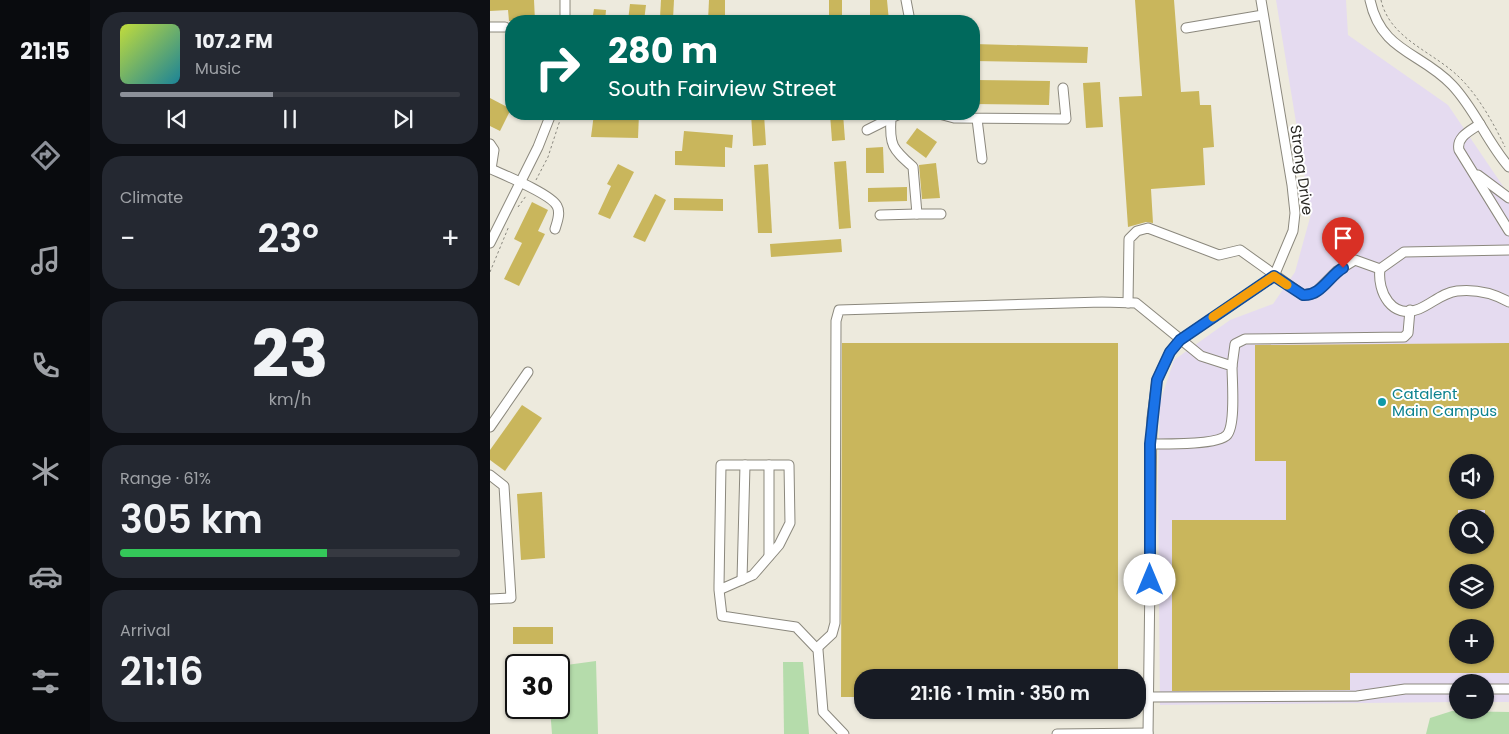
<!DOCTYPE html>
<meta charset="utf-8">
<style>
:root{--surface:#171b24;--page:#242831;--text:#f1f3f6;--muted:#9ea1a6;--line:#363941;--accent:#8c9099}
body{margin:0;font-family:Poppins,sans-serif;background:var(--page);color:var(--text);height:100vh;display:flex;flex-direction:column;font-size:19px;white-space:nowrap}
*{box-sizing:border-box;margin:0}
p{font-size:16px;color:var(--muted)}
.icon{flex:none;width:28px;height:28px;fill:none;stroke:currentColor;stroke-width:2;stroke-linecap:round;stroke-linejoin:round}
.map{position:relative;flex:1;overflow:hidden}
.drawer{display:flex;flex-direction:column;gap:12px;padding:12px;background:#0d0f14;width:400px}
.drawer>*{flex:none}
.banner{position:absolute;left:15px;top:15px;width:475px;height:105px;border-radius:20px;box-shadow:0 1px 4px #0004;background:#00695c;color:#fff;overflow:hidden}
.controls{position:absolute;left:959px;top:454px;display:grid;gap:10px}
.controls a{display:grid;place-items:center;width:45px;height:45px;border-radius:50%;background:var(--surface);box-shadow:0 1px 4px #0004;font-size:25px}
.speed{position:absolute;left:15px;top:654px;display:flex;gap:10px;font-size:25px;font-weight:700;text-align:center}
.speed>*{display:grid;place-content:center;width:65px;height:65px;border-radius:50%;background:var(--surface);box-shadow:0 1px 4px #0004;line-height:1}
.speed .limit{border:2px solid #111;border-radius:8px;background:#fff;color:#111}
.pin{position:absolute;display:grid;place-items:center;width:42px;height:42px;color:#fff;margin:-51px -21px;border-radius:50% 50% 50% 0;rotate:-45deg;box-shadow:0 0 5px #0007}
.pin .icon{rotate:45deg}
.me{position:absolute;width:55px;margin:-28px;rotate:0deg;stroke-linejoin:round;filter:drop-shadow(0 0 4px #0008)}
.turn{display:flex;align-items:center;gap:18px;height:105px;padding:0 20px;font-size:22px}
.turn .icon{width:65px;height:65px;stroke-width:2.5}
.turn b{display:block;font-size:35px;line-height:42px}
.big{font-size:38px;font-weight:600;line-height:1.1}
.drawer .widget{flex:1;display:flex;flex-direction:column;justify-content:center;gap:8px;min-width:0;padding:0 18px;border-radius:20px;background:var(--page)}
.drawer .dial{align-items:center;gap:0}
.dial b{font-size:65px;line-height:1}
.song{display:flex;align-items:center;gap:15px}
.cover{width:60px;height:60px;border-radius:8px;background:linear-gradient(135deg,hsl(70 70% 55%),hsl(190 70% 35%))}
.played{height:5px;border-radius:2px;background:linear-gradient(90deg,var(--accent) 45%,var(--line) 45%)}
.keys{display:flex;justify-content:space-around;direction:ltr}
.heat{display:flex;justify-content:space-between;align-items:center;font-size:28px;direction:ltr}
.charge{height:8px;border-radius:4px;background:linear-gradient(90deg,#34c759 61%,var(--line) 0)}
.trip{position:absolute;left:364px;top:669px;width:292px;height:50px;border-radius:20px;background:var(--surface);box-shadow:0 1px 4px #0004;font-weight:600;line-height:50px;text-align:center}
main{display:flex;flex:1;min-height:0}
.tabs{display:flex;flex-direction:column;width:90px;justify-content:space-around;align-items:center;background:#090b0e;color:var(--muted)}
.tabs .icon{width:35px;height:35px}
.tabs .on{color:var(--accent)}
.tabs b{font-size:22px;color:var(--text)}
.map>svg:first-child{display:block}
</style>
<main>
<nav class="tabs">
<b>21:15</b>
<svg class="icon on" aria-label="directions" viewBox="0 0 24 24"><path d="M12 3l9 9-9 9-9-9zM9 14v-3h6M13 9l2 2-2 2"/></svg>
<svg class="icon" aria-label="music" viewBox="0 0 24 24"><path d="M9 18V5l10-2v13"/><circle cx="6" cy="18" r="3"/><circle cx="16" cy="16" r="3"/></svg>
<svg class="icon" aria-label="phone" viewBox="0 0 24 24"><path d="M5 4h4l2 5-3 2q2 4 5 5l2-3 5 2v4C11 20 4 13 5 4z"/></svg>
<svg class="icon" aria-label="climate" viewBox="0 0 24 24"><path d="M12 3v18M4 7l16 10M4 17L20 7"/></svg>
<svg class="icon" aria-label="car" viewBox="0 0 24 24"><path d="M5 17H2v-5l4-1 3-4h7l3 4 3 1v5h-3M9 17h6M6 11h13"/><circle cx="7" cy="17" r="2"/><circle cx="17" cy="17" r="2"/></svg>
<svg class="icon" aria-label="filters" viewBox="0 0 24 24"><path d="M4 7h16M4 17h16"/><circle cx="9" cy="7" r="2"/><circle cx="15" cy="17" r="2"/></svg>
</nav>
<section class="drawer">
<div class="widget">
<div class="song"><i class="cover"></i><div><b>107.2 FM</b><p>Music</p></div></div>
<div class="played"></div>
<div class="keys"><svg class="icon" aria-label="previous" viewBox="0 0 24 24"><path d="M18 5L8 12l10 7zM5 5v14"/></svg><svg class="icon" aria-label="pause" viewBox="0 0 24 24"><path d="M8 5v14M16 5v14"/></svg><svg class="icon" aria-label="next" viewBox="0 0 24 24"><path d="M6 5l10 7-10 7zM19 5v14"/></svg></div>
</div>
<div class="widget"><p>Climate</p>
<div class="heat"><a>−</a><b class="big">23°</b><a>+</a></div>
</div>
<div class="widget dial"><b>23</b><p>km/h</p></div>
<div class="widget"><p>Range · 61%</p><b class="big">305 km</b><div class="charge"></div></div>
<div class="widget"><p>Arrival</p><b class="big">21:16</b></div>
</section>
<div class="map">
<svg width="1019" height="734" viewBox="0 0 1019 734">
<rect width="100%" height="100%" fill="#edeadd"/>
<path fill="#e5dbf0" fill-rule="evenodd" d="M786,0H856L858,35L958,105L1019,195V702H995V682H968L967,702L670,705L668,478L670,402L684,360L740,320L783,304L805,272L821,214ZM968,462H995V490H968ZM968,518H995V545H968ZM968,572H995V600H968ZM968,628H995V655H968Z"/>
<g fill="#b5dcab">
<polygon points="106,661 108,734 62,734 60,708 69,708 69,666"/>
<polygon points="293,662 313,662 319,734 294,734"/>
<polygon points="962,711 1019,712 1019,734 936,734 940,718"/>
</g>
<g fill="#c9b65c" fill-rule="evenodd">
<polygon points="0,0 44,0 45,21 19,21 18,10 0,11"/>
<polygon points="171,0 184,0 183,19 170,18"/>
<polygon points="219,0 235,0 235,21 218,21"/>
<rect x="339" y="0" width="13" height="21"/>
<polygon points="380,0 397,0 399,21 383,21 383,16 380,16"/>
<polygon points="645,0 684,0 691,92 709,91 710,105 721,105 724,147 713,148 715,185 661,189 663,223 656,222 638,227 629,97 652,96"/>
<polygon points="140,4 156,5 154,21 138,21"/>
<polygon points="104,9 116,10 115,21 102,21"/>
<polygon points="484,44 598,47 597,63 484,61"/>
<polygon points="484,80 560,81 559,105 484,104"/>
<polygon points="610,82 613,127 596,128 593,83"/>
<polygon points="0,98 21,109 10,131 0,126"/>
<polygon points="104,114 149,114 148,138 101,137"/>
<polygon points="261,114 274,114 276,145 263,146"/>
<polygon points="340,114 353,114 355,140 342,141"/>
<polygon points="427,128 447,142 436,158 416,143"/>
<polygon points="194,131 243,135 242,148 235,147 235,167 185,165 185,151 192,151"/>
<polygon points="393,147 394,173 376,173 376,148"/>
<polygon points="356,161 361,228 349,229 344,162"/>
<polygon points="446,163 450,198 432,199 429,165"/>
<polygon points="128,164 144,172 120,219 108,214 121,186 117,184"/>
<polygon points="278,164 282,233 268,233 264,165"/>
<polygon points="417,187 417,201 378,202 378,188"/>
<polygon points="165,194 176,200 155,242 143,237"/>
<polygon points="184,198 233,199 233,211 184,210"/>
<polygon points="42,202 58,210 48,231 55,234 29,286 14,279 32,243 24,239"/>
<polygon points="351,239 352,252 281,257 280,244"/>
<polygon points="352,343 628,343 628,678 372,678 372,697 351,697"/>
<path d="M1019,343V673H860V690L682,691V520H796V461H765V345ZM968,462H995V490H968ZM968,510H995V545H968ZM968,572H995V600H968ZM968,628H995V655H968Z"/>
<polygon points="32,405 52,418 15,471 0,460 0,450"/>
<polygon points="52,492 55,558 31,560 27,494"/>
<rect x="23" y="627" width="40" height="17"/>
</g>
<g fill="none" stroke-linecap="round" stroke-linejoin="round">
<g stroke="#8b887d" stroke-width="11">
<g id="minor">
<polyline points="75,0 75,21"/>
<polyline points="416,0 420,21"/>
<path d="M880,0C891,52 931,52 962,85C985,109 997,142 1019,167"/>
<polyline points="0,27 15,27"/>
<polyline points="696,28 773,15"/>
<path d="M410,114L401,118C399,146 403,149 423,167L427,214H451"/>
<polyline points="449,114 464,118 576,119 573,88"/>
<polyline points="487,119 492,159"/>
<path d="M990,124C980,131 966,137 969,150L1019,231"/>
<polyline points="377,130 401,118"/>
<path d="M0,144L4,150L1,169C14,175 61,194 67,206C71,213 67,222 65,229"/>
<polyline points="988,175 1019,198"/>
<polyline points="390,215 427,214"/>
<polyline points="0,243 48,147 61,114"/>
<path d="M890,269C887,292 902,320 929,309C943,303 952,293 967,291C985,289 1003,293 1019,302"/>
<polyline points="638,303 639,239 647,231 658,228 729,255 750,250 813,295 825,293 847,271 865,260 890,269 914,252 1019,250"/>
<polyline points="742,366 745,344 755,339 914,337 918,333 920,310"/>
<polyline points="0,427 38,372"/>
<polyline points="279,465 279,556"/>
<polyline points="0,475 14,486 21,598 0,599"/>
<polyline points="252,580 255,465"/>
<polyline points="229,590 263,575 289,545 300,523 299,465 231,465 229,586 229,590 232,616 306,627 328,650 333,712 354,734"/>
<path d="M327,648L342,634L345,623L346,321L349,310L612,302L646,303L711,356L742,366C742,381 746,424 737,435C728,445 675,444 660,444"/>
<polyline points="995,689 1019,689"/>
<polyline points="659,697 867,696 915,689 968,689"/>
<polyline points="567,734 658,733"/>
<polyline points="658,734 662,418 667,380 680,352 690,340 784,276 803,231 805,213 802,185 771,0"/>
</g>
</g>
<g stroke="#8a887f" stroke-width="1" stroke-dasharray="2.5 2.5" stroke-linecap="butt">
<path d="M891,0C900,40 945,52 971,79C989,97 1004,124 1015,147"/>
<polyline points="46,180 58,157 72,114"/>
<polyline points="28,207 36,196"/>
<polyline points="0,272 19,226"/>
</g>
<use href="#minor" stroke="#fff" stroke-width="9"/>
</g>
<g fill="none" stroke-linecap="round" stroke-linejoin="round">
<g stroke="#114b97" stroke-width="12">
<path id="route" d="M660,580V444L667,380L680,352L690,340L784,276L813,295C831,296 839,276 853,268"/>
</g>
<use href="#route" stroke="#1a73e8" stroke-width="9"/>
<polyline stroke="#f59e0b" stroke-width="9" points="723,317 784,276 797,285"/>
</g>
<circle fill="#0f9aa8" stroke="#fff" stroke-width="2" cx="892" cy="402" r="5"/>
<g text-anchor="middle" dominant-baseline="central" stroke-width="4" stroke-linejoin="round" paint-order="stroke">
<g font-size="15" fill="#2a2924" stroke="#fff">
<text transform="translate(812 170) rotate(82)">Strong Drive</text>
</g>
<g font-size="15" fill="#0d838f" stroke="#fff" text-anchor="start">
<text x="902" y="393">Catalent<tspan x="902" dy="17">Main Campus</tspan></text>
</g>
</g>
</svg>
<div class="controls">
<a><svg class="icon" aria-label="sound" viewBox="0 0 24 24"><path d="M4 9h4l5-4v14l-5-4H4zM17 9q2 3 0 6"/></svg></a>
<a><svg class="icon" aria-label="search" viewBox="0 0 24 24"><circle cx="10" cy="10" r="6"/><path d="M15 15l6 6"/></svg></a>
<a><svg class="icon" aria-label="layers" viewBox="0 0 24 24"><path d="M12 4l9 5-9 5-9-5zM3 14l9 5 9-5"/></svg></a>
<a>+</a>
<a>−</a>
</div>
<div class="speed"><div class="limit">30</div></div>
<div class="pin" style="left:853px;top:268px;background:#d93025"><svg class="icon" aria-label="arrive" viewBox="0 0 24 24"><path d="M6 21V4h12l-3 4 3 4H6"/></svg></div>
<svg class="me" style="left:660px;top:580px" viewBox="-20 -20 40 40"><circle r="19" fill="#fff"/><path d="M0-13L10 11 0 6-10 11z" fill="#1a73e8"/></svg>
<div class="trip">21:16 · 1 min · 350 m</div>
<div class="banner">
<div class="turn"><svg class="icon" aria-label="right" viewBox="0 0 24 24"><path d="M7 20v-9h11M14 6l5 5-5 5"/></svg><div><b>280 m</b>South Fairview Street</div></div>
</div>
</div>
</main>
